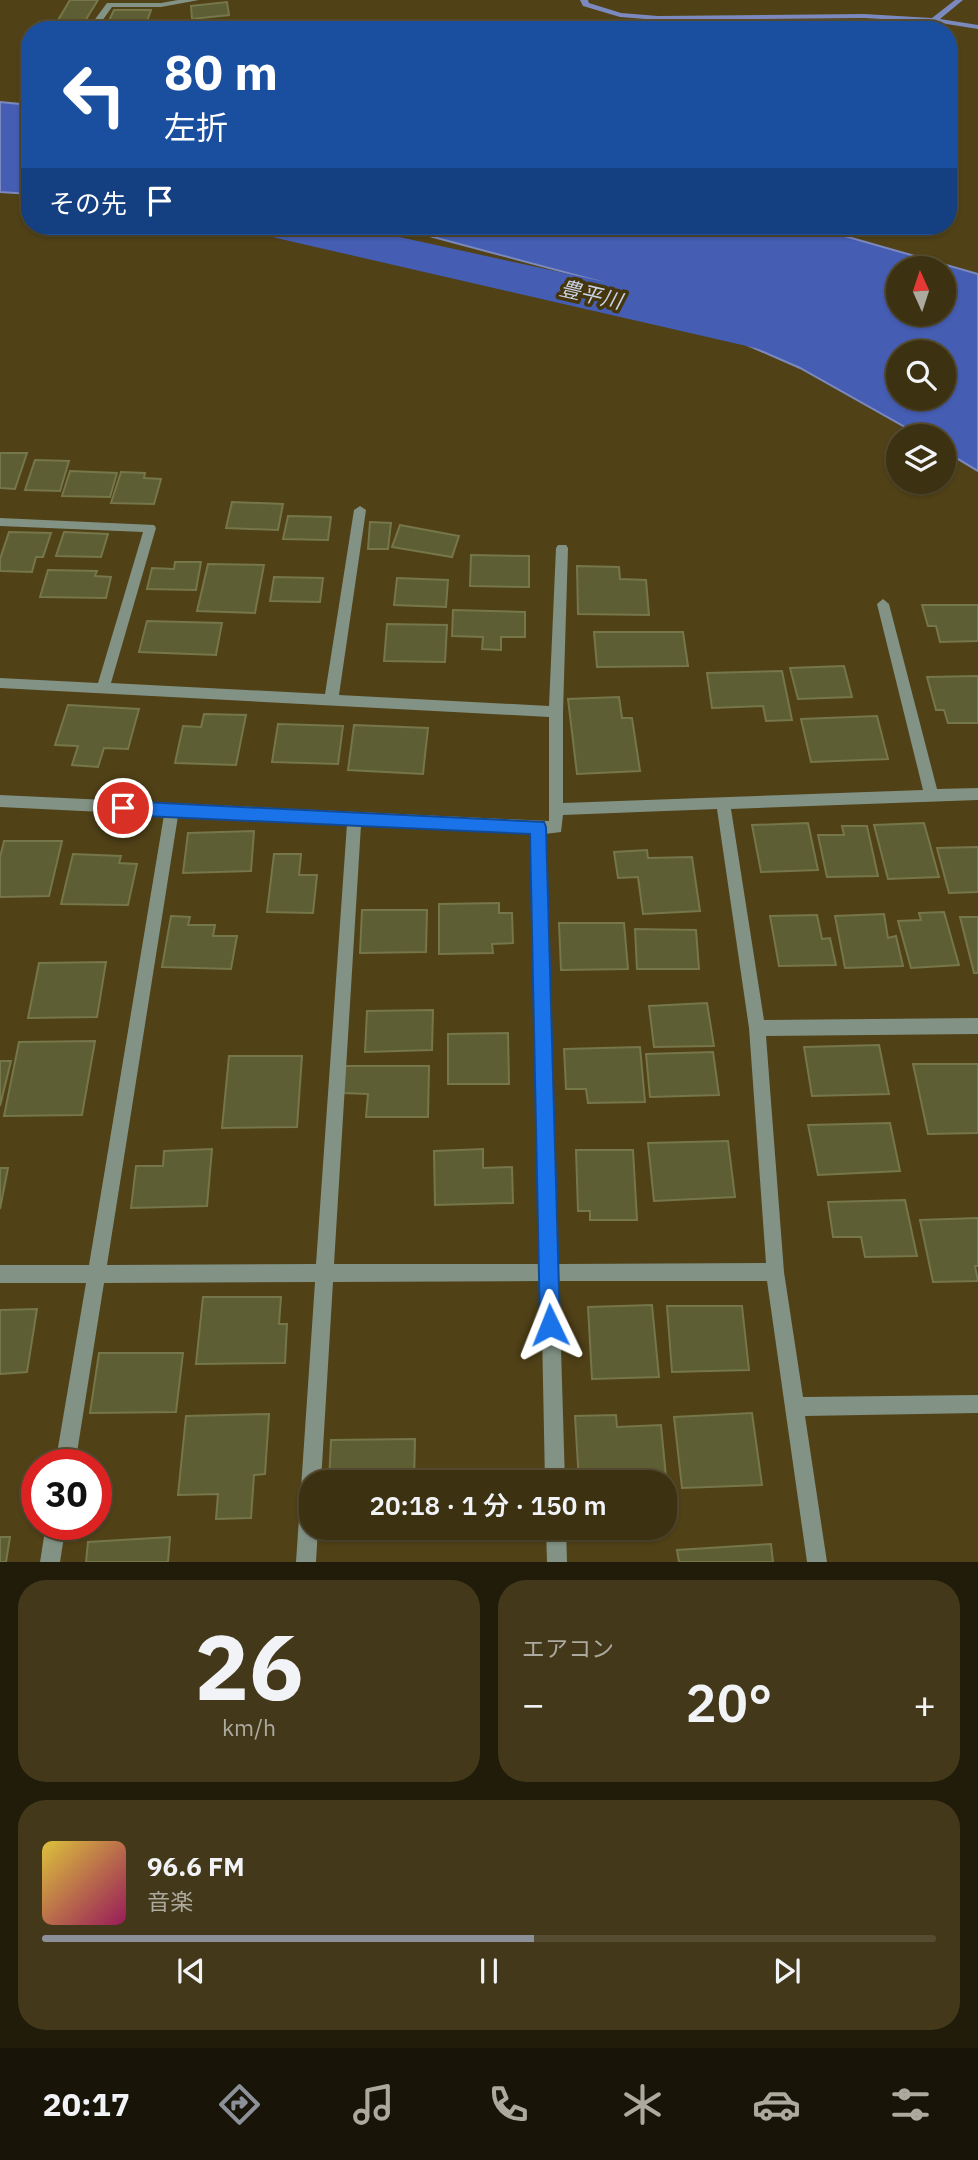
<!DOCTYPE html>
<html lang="ja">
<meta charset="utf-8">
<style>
:root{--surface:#3c3111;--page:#43391a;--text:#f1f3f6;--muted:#aca99f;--line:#554c31;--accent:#8c9099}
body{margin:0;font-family:"IBM Plex Sans","Noto Sans JP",sans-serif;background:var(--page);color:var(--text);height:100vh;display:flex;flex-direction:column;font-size:26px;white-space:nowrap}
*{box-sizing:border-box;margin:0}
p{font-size:23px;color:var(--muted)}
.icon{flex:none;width:38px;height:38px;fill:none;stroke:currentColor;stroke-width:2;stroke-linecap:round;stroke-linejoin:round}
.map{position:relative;height:1562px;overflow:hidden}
.side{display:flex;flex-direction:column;gap:18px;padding:18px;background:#211b09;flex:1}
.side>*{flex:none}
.top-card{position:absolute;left:21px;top:21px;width:936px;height:214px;border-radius:28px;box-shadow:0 2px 5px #0004,0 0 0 2px var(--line);background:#1a4fa0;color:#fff;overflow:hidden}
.needle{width:46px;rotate:357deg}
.fabs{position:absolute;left:886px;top:256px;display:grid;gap:14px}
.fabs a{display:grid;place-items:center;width:70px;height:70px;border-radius:50%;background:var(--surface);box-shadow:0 2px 5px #0004,0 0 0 2px var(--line);font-size:35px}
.speed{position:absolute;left:21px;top:1449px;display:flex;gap:14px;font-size:35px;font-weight:700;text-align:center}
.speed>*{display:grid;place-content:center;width:91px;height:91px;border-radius:50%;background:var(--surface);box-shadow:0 2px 5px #0004,0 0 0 2px var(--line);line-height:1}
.speed .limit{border:10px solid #d22;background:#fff;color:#111}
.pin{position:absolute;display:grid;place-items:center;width:60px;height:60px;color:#fff;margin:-30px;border:4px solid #fff;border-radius:50%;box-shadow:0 2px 7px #0007}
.me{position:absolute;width:77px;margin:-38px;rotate:358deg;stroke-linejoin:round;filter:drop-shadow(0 0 5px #0008)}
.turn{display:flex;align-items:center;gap:24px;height:147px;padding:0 28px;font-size:32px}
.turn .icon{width:91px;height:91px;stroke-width:2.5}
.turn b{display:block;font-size:49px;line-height:60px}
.then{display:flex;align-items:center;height:66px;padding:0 28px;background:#0003;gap:14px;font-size:26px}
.big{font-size:52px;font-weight:600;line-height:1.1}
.side .tile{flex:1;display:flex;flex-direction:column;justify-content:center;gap:10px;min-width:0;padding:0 24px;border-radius:28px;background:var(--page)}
.side .dial{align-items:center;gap:0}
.dial b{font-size:91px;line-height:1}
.song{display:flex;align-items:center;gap:21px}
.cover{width:84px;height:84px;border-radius:10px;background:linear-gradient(135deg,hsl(50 70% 55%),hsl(330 70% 35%))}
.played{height:7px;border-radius:4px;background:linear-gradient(90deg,var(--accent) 55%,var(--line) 55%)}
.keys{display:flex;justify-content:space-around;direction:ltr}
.heat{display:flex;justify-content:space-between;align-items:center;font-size:38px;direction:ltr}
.side .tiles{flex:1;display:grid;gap:18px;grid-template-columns:1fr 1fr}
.tile:last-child{grid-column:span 2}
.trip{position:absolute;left:299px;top:1470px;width:378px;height:70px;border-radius:28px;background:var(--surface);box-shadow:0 2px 5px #0004,0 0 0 2px var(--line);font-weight:600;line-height:70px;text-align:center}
.menu{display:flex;height:112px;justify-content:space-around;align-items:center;background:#181407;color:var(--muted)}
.menu .icon{width:49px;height:49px}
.menu .active{color:var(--accent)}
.menu b{font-size:32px;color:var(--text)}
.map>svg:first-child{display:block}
</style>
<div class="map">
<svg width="978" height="1562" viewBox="0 0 978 1562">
<rect width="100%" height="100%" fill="#504117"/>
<g fill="#455db2" stroke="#7b89be" stroke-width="2" fill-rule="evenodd">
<polygon points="0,102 30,105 30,194 0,192"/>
<path d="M392,226H697L725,233H834L978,274V471L943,450V436H921L800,368L605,283ZM898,268H943V313H898ZM898,352H943V397H898Z"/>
</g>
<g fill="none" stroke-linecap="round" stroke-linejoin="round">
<polygon fill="#7b89be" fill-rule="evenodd" points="580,0 588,0 589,3 621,13 658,16 864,14 932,18 955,0 963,0 940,19 978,25 978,29 934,22 864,18 658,20 620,17 583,6"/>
<polygon fill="#455db2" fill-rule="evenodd" points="261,226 349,226 834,332 917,346 920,352 898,352 898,375 834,366 285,240 268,236"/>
</g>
<g fill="#5d5e33" stroke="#75764a" stroke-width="2">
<polygon points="70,0 98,0 85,21 58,20"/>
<polygon points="227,2 229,15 192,19 191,6"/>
<polygon points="114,10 151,10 144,30 98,30 101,23 108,23"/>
<polygon points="0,453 27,453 15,489 0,488"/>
<polygon points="35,460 69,461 60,491 25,490"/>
<polygon points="70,471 117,473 110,497 62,496"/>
<polygon points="121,472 145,473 144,478 161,479 154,504 111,503"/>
<polygon points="232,502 283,504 278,530 226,528"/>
<polygon points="288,516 331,517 328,540 283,539"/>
<polygon points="370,522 391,523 388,549 368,549"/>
<polygon points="400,525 459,536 452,557 392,547"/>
<polygon points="9,532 51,533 43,557 36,557 32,572 0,571 0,559"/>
<polygon points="64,532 108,534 101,557 56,556"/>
<polygon points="471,555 529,556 529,587 470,586"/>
<polygon points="175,562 201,562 196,590 147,589 152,568 174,569"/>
<polygon points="208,564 264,565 255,613 197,611"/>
<polygon points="577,566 619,567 620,579 646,580 649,615 578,614"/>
<polygon points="48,570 97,571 95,576 111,577 106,598 40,597"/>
<polygon points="274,577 323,578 320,602 270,601"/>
<polygon points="397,578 448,580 446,607 394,605"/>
<polygon points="922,605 978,605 978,641 940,642 936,626 928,626"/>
<polygon points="453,610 525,612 525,637 501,637 501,650 482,649 483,637 452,636"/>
<polygon points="147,621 222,623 216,655 139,652"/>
<polygon points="387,624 447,625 445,662 384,661"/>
<polygon points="594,632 683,632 688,666 597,667"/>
<polygon points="844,666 852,697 798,699 790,668"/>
<polygon points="782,671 792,720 766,721 763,706 712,708 707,673"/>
<polygon points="978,676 978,723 948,723 944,710 936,710 927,677"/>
<polygon points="619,697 622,718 632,718 640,771 577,774 568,699"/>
<polygon points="68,705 139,709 128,749 104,748 98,767 72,765 78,746 55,745"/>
<polygon points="204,714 246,715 236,765 175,763 183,726 201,727"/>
<polygon points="877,716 888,759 811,762 801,719"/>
<polygon points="278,724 343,726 338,764 272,762"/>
<polygon points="354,725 428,728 423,774 348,770"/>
<polygon points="808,823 818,870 761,872 752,825"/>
<polygon points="924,823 939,877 888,879 874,825"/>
<polygon points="842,826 867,826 878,876 827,877 818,835 844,835"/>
<polygon points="254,831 251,871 183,873 188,833"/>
<polygon points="4,841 62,841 49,896 0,897 0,857"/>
<polygon points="978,847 978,892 949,893 937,848"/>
<polygon points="647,850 648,858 692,857 700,911 643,914 638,877 618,878 614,852"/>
<polygon points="73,854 121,856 119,863 137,864 128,905 61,904"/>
<polygon points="274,854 301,854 299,875 317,875 313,913 267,912"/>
<polygon points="499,903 499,913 512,913 513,943 492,944 493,953 439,954 439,904"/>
<polygon points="362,910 427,910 426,952 360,953"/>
<polygon points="944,912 959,965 911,968 898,921 921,920 919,913"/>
<polygon points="884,914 888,938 896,936 903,966 845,968 835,916"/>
<polygon points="817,915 822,939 830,938 836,965 779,966 770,916"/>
<polygon points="171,916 190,917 188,925 215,925 213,936 237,936 231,969 162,967"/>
<polygon points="960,917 978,917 978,973 974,973"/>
<polygon points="559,923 624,923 628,969 561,970"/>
<polygon points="635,929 696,930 699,969 637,969"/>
<polygon points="106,962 97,1017 28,1018 39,963"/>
<polygon points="707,1003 714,1046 654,1047 649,1006"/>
<polygon points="433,1010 432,1050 365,1052 367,1011"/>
<polygon points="508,1033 509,1084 448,1084 448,1034"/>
<polygon points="95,1041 82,1115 4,1116 19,1042"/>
<polygon points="879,1045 889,1094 812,1096 804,1047"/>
<polygon points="640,1047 645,1102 588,1103 586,1089 566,1089 564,1049"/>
<polygon points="713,1052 719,1095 650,1097 646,1054"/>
<polygon points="229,1056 302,1056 297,1127 222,1128"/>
<polygon points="0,1061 11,1061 0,1106"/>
<polygon points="913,1064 978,1064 978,1133 928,1134"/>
<polygon points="345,1066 429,1066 428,1117 366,1117 368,1094 343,1093"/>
<polygon points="890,1123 900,1171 818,1175 808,1125"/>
<polygon points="728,1141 735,1197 654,1201 648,1143"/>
<polygon points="212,1149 207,1206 131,1208 136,1166 163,1166 164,1151"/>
<polygon points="483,1149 483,1168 512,1167 513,1203 435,1205 434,1151"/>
<polygon points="576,1150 633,1150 637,1220 590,1220 590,1211 578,1211"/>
<polygon points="0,1168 8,1168 0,1209"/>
<polygon points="905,1200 917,1256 865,1257 861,1237 833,1237 828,1202"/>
<polygon points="978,1218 978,1266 975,1266 978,1281 933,1282 920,1220"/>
<polygon points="203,1297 281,1297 279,1324 287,1324 285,1363 196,1364"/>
<polygon points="652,1305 659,1377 592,1379 588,1307"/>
<polygon points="667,1306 742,1306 749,1370 672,1372"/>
<polygon points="37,1309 27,1372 0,1374 0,1310"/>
<polygon points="99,1353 183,1353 176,1412 90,1413"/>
<polygon points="752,1413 762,1485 682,1488 674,1417"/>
<polygon points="269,1414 265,1474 254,1475 251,1518 216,1519 218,1494 178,1495 186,1416"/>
<polygon points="616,1415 617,1427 661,1425 668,1498 665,1498 665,1482 579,1482 575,1416"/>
<polygon points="415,1439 414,1482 329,1482 331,1440"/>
<polygon points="0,1537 10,1537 6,1562 0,1562"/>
<polygon points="170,1537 168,1562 86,1562 88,1542"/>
<polygon points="771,1544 773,1562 679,1562 677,1550"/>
</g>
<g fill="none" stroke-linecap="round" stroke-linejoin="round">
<polygon fill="#829284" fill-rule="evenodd" points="178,0 199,0 161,7 112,7 97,28 90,26 107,3 161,3"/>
<g fill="#829284" fill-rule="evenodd">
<path d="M360,506L366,510L339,695L549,706L556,548L558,545H566L568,548L563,712V803L923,790L877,604L883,599L889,604L937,789L978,788V800L731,809L764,1020L978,1018V1034L766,1036L784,1272L803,1397L978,1395V1413L805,1416L827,1562H807L767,1281H559L565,1482H545L541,1281L333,1282L321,1482H312V1528H318L316,1562H296L315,1282L104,1283L75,1465H55L86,1283H0V1265H89L164,815L0,807V795L549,821V717L0,688V678L98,683L143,532L0,526V518L154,525L156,528L111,683L325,694L354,510ZM717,809L749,1028L766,1263L558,1264L545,834L561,832L563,815ZM178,816L347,824L316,1264L107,1265ZM361,825L531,833L541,1264H334Z"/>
<polygon points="46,1524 66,1524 60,1562 40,1562"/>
<polygon points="546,1528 566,1528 567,1562 547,1562"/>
</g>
</g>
<polygon fill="#1a73e8" stroke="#114b97" stroke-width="2" points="123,801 544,822 546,827 560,1325 557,1332 550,1335 543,1332 540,1325 530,834 123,815 117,813 115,808 117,803"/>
<g text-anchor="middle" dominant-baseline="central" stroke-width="7" stroke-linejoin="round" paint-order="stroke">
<g font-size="21" font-style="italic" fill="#c9d2e9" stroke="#45370b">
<text transform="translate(591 294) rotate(13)">豊平川</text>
</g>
</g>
</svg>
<div class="fabs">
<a><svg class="needle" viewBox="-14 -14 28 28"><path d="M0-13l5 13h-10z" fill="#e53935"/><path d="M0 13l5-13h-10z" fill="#aca99f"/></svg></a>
<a><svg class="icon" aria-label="search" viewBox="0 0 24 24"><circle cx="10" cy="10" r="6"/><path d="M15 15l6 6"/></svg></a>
<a><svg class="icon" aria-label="layers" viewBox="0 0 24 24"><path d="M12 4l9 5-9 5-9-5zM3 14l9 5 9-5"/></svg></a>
</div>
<div class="speed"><div class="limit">30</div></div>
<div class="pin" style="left:123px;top:808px;background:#d93025"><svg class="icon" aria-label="arrive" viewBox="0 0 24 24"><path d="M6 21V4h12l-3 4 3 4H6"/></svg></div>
<svg class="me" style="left:550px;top:1325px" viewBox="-20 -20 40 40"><path d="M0-17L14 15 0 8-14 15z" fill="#1a73e8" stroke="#fff" stroke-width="4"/></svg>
<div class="trip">20:18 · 1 分 · 150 m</div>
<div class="top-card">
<div class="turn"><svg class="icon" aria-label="left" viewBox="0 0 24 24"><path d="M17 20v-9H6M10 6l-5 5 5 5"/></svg><div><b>80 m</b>左折</div></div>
<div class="then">その先<svg class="icon" aria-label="arrive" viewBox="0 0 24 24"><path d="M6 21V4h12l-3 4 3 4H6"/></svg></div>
</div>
</div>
<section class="side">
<div class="tiles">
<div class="tile dial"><b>26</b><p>km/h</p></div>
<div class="tile"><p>エアコン</p>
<div class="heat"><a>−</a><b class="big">20°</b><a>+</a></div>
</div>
<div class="tile">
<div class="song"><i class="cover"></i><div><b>96.6 FM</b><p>音楽</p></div></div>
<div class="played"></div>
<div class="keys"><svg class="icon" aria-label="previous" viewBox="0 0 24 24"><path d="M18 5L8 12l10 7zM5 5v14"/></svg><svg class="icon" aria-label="pause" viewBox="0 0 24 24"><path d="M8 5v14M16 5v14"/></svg><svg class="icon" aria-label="next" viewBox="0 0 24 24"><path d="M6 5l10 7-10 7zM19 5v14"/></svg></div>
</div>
</div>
</section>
<nav class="menu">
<b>20:17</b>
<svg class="icon active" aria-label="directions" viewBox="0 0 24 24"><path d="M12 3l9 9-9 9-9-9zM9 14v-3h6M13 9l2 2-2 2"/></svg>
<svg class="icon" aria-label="music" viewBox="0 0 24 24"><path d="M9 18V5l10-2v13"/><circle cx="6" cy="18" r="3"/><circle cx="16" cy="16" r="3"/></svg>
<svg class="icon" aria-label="phone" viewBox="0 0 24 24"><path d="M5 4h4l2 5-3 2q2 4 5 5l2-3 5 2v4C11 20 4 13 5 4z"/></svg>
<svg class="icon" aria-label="climate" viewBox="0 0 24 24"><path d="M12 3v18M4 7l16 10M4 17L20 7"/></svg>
<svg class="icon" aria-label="car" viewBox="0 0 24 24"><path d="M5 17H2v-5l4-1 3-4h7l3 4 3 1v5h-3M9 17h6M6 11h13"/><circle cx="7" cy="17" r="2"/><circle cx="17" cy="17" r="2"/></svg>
<svg class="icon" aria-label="filters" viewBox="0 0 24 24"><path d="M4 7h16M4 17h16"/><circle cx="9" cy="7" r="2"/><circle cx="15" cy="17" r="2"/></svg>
</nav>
